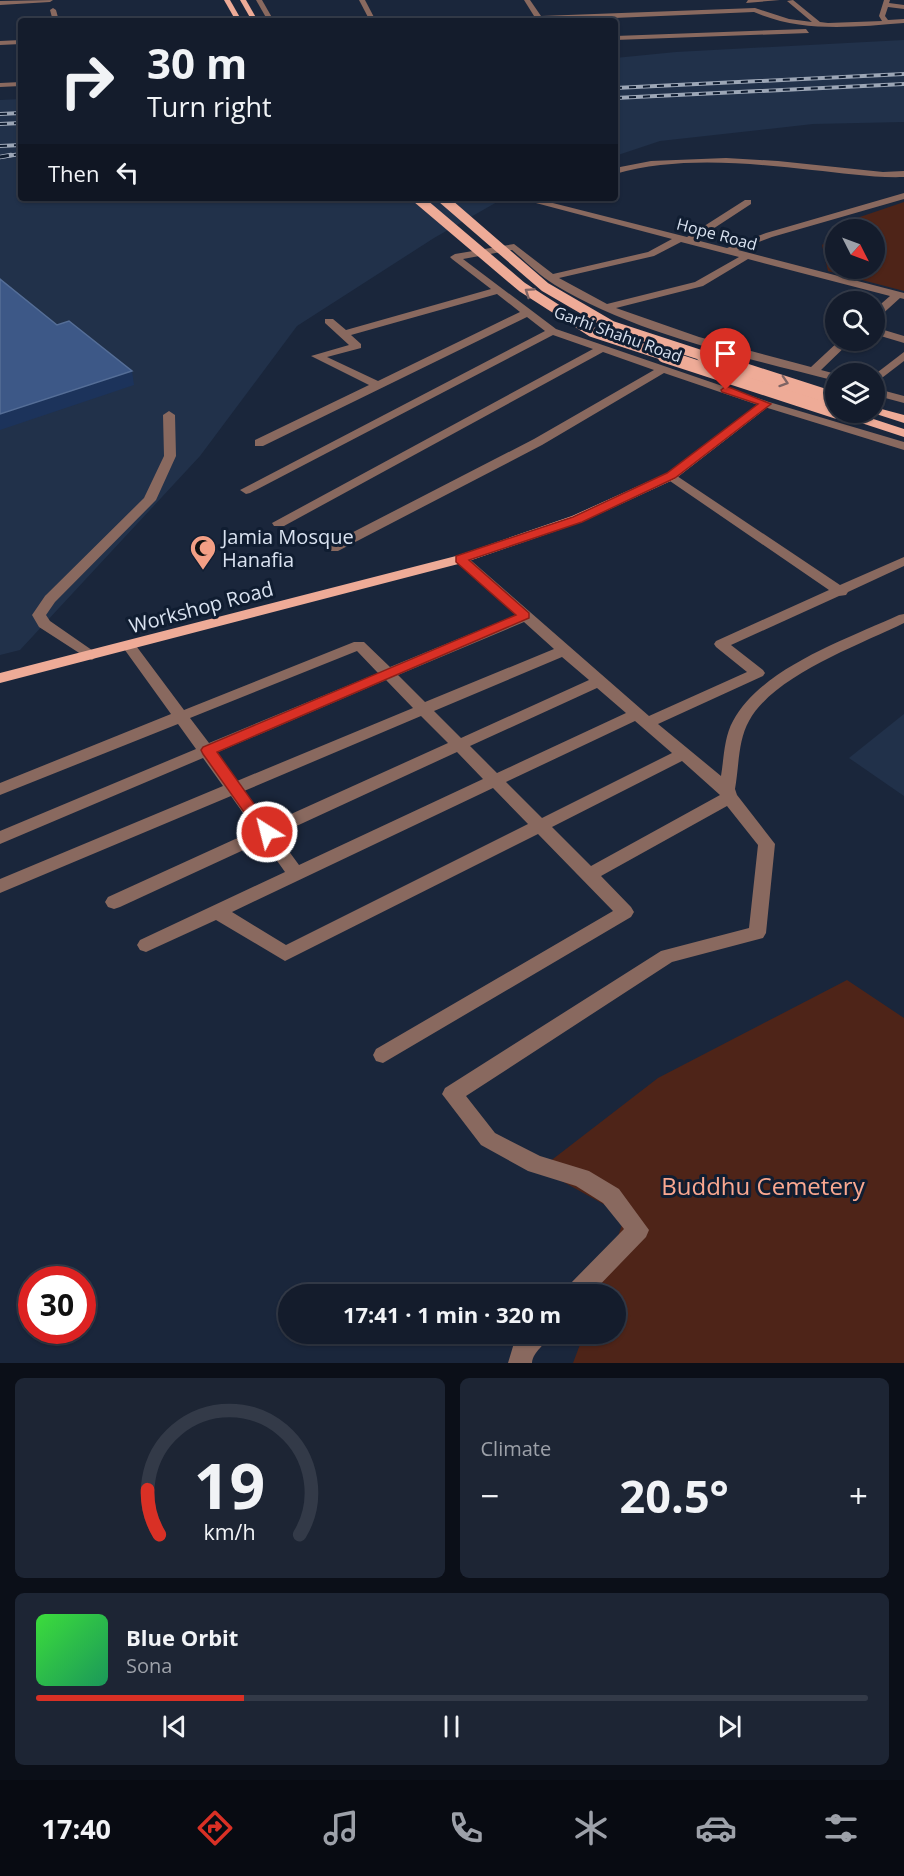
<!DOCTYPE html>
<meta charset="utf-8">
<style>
:root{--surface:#141c2c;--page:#1d2534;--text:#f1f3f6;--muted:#9da1a9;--line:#333a48;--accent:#d93025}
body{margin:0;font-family:"Open Sans",sans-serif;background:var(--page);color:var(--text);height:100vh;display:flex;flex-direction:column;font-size:22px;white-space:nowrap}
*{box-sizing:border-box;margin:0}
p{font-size:20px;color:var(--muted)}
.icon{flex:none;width:33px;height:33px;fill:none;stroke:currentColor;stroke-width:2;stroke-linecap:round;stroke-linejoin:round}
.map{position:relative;height:1363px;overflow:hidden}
.drawer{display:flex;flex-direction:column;gap:15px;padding:15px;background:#0b0f18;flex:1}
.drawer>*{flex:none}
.hud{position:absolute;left:18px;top:18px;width:600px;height:183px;border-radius:6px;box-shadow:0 2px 4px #0004,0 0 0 2px var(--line);background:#141c2c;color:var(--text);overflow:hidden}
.needle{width:39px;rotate:132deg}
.fabs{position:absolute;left:825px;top:219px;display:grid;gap:12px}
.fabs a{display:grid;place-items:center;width:60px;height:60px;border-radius:50%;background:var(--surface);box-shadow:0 2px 4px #0004,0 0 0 2px var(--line);font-size:30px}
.speed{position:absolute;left:18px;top:1266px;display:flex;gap:12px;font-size:30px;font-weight:700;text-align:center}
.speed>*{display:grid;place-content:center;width:78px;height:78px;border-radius:50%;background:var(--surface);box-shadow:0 2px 4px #0004,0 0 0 2px var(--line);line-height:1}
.speed .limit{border:9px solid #d22;background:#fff;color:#111}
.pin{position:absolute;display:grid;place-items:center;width:51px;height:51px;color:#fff;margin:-62px -26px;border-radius:50% 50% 50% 0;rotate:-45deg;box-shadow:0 0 6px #0007}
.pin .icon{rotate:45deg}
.me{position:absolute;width:66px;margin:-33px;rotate:324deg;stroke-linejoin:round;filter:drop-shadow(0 0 4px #0008)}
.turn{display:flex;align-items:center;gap:21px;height:126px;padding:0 30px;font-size:27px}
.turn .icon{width:78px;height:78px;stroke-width:2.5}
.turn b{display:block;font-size:42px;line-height:51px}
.then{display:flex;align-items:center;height:57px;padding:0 30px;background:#0003;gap:12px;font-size:22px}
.big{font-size:45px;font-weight:700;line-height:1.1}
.drawer .card{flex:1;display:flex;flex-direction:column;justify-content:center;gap:9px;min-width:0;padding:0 21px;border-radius:9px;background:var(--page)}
.drawer .dial{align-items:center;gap:0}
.dial svg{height:156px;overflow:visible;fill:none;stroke:var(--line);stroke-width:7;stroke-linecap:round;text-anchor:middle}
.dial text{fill:var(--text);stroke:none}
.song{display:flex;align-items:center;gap:18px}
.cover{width:72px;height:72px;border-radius:9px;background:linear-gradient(135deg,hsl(120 70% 55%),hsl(150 70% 35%))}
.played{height:6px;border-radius:3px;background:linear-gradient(90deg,var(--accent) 25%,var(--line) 25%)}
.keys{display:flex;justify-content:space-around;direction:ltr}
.heat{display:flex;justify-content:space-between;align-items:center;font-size:33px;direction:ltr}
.drawer .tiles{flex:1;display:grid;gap:15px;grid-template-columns:1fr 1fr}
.card:last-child{grid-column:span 2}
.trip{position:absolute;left:278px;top:1284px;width:348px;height:60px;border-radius:30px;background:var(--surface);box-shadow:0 2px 4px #0004,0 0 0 2px var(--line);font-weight:700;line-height:60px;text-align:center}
.tab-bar{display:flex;height:96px;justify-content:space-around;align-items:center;background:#080b12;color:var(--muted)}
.tab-bar .icon{width:42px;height:42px}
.tab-bar .selected{color:var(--accent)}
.tab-bar b{font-size:27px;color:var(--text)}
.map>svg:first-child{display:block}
</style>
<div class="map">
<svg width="904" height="1363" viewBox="0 0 904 1363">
<rect width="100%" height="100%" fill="#1a263b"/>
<g fill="#21314a">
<polygon points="904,40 904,122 813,124 660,141 615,156 615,58 676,52"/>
<polygon points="21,99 21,198 504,198 434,238 297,326 200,456 20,650 0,655 0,100"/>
<polygon points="904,714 904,796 849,758"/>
</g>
<g fill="#4e2418">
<polygon points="904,202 904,291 828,271 822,245 835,235 836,268 874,268 874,230 842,229 854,219"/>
<polygon points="847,980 904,1018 904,1363 573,1363 584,1334 615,1334 615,1294 598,1294 625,1216 540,1169 658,1078"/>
</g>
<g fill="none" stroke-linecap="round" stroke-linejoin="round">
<g fill="#89695f" fill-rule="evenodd">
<polygon points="53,0 50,2 0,5 0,1"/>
<polygon points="256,0 262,0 274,21 268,21"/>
<polygon points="359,0 365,0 376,21 370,21"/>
<path d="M524,0H530L541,16L755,8L789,19L812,22L787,1L793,0L820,22L828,23L882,21L879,16L884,0H890L889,3L904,5V9L888,7L885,16L888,20L904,19V23C854,27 802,33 754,12L544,21H462L534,16Z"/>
<polygon points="748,0 780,0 746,3"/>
<polygon points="53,8 56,10 59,21 53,21 50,10"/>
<polygon points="806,29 809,33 615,40 615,36"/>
<polygon points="21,40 21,44 0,45 0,41"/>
<polygon points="21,82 21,86 0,87 0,83"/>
<path d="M726,158L778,161L883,172L904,171V177C873,178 843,173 812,170C748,163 678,156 615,174V168L651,161Z"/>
<path d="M904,193V199L772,237L738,250L904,293V299L900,298L878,318L874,319V310L890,296L748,259L703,286L616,308L699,337L811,367L840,340H852L821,370L836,374V381C746,358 633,333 555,285C539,275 526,262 512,250L463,259L556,329L769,402L904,442V450L761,406L664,373L542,445L338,551H328L326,548L328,545L534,439L654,370L603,352L284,526H274L272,523L593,349L553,335L250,493L246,494L240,490L545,331L527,317L263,446H255V440L369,385L311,356L349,345L325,323V319H333L346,330L491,289L452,259L450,257L455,254L514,244L553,274L648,252L672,239L517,198H533L687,237L745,200H751V204L696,240L727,248L766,233ZM681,242L739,257L695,282L607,304L559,278L654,256ZM497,294L520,312L378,381L327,357L361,348V344L351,335Z"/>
<polygon points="874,327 904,336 904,343 874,334"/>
<polygon points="904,352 904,361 874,384 874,375"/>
<polygon points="874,388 904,396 904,403 874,395"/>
<polygon points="169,411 175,415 176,456 156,500 55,602 46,615 50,621 99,655 92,660 87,658 39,627 32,615 45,596 144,498 164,456 163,415"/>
<path d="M671,472L840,585L904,557V566L848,592L846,595L839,596L731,645L763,670L765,673L763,676L658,724L721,776C724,758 724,737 733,721C761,668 847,639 899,615L904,614V623C859,645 773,676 749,721C738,740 739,767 735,789L737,795L775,844L766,933L763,938L672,962L466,1096L495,1133L540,1156L589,1171L619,1189L649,1230L646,1237L591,1294H565L568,1286L624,1229L603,1203L576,1186L528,1171L481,1145L442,1094L445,1088L661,951L749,928L758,845L727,806L601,876L631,907L634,912L631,917L383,1063L376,1061L373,1055L376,1049L613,911L538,834L285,961L216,920L146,952L140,950L137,945L140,940L285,872L263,841L120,907L114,909L108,907L105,902L108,897L255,830L231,796L0,893V879L223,786L203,758L0,844V831L196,749L178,724L0,795V783L171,714L122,646L124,643H134L184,710L354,642H364L390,667L516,615L456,562L454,559L461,555L466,556L649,716L747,672L716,647L714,644L716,641L829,590L667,479V473ZM524,622L554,649L425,702L398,675ZM357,651L378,673L209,743L190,718ZM562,657L589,680L461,738L434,711ZM386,680L413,708L237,781L216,753ZM597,688L626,713L497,773L470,746ZM421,716L448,743L269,824L244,791ZM635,721L672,753L542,818L506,782ZM457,752L483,779L299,865L277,835ZM682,761L720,795L591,866L552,827ZM493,788L528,824L286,945L232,912Z"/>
<path d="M523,1334H550C546,1345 533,1351 532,1363H508L514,1343Z"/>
</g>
<g fill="#eeab97" fill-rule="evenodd">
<polygon points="224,0 230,0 242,21 236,21"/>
<polygon points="240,0 246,0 258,21 252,21"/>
<polygon points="765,401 771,404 769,406 675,479 582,522 466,562 0,683 0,673 456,556 572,516 667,473"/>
<polygon points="874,407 904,415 904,423 870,412 874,412"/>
<polygon points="836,409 836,412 852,412 904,429 904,437 834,414 832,412"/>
</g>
<g stroke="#9ca6b6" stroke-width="4">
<g id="rail-far1">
<polyline points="615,88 904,74"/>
<polyline points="615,98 904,84"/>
<polyline points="0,114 21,113"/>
<polyline points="0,124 21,123"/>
<polyline points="0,146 21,145"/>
<polyline points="0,157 21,154"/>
</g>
</g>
<g stroke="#9ca6b6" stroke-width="4.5">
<polyline id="rail" points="0,157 11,155"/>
</g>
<use href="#rail-far1" stroke="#101d31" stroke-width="2" stroke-dasharray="7" stroke-linecap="butt"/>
<use href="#rail" stroke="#101d31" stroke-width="3" stroke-dasharray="9" stroke-linecap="butt"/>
<g stroke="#eeab97" stroke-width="10">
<polyline points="417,198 522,287 592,332 669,357"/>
<polyline points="442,198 545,287 612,326 707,357"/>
</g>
<g stroke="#eeab97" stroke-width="13">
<polyline points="664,356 836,412"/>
<polyline points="703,356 836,399"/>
</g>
</g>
<polygon fill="#1c335b" points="132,371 134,385 0,430 0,414"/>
<polygon fill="#3d5887" stroke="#556e97" stroke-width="1.5" points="0,279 57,325 69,321 132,371 0,414"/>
<defs><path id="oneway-chevron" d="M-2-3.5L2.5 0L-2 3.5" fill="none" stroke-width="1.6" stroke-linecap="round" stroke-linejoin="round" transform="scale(1.5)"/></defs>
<g stroke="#7f6464">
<use href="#oneway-chevron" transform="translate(529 292) rotate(-146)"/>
<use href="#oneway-chevron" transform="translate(784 382) rotate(18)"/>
</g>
<polygon fill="#d93025" stroke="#8d1f18" stroke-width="1.5" points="726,386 771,404 675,478 582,522 469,560 529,613 529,618 217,752 274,832 272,836 261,836 203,754 201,750 203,747 516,615 456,562 456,556 573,517 667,473 758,404 722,392 721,390"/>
<defs>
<g id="mosque-pin" transform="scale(1.35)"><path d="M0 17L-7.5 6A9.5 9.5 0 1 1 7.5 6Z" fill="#f39f85" stroke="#101d31"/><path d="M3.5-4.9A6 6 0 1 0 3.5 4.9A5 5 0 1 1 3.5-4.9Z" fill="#111"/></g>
</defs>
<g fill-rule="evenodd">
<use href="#mosque-pin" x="203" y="548"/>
</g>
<g text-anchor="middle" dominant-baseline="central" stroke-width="6" stroke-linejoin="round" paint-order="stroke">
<g font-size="16" fill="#d9e2f0" stroke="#101d31">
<text transform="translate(717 234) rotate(15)">Hope Road</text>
<text transform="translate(618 334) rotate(20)">Garhi Shahu Road</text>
</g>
<g font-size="20" fill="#d9e2f0" stroke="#101d31" text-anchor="start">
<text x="222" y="536">Jamia Mosque<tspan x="222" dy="23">Hanafia</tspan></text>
</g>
<g font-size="20" fill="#d9e2f0" stroke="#101d31">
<text transform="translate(201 607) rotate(-15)">Workshop Road</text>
</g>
<g font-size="24" fill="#faa890" stroke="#101d31">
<text x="763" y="1185">Buddhu Cemetery</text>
</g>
</g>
</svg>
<div class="fabs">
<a><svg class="needle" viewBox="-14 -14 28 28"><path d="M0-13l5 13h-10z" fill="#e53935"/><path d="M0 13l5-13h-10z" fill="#9da1a9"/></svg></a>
<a><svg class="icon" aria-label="search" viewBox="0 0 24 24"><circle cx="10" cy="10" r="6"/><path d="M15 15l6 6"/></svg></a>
<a><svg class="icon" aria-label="layers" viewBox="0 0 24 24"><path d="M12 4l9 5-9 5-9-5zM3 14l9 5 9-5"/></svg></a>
</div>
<div class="speed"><div class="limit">30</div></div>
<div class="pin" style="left:726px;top:390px;background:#d93025"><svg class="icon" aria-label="arrive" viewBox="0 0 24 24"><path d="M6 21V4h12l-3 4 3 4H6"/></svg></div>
<svg class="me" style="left:267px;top:832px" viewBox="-20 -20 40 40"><circle r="17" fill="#d93025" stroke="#fff" stroke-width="3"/><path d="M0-11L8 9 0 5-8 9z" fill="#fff"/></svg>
<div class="trip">17:41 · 1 min · 320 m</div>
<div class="hud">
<div class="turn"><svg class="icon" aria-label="right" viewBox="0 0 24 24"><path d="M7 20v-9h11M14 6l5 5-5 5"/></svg><div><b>30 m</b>Turn right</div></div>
<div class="then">Then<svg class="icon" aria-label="left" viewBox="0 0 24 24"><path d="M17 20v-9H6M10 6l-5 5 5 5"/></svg></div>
</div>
</div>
<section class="drawer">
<div class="tiles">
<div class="card dial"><svg viewBox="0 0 100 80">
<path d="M14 69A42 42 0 1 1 86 69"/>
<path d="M14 69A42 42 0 0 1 8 46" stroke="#d93025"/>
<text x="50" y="56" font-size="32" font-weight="700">19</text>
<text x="50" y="72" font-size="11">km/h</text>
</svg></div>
<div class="card"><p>Climate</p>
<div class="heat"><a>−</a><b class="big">20.5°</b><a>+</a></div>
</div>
<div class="card">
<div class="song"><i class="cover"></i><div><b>Blue Orbit</b><p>Sona</p></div></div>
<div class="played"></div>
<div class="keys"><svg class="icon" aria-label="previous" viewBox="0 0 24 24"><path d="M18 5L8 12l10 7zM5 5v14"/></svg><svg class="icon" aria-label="pause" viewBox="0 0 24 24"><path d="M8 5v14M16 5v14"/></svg><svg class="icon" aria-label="next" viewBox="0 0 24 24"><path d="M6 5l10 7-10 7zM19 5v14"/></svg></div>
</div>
</div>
</section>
<nav class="tab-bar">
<b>17:40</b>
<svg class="icon selected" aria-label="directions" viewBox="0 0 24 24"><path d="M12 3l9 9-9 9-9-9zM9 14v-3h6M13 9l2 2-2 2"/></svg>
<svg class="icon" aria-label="music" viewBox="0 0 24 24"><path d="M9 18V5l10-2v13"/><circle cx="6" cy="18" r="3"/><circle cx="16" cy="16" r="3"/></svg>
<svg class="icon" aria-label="phone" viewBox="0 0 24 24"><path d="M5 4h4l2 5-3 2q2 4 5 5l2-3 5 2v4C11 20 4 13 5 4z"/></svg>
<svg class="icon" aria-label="climate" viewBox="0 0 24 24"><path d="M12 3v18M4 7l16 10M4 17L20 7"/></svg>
<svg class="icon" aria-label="car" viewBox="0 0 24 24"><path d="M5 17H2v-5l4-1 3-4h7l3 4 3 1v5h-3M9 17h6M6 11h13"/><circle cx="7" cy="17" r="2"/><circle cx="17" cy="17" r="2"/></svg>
<svg class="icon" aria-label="filters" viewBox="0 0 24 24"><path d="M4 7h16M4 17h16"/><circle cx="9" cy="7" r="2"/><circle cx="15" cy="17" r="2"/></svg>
</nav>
